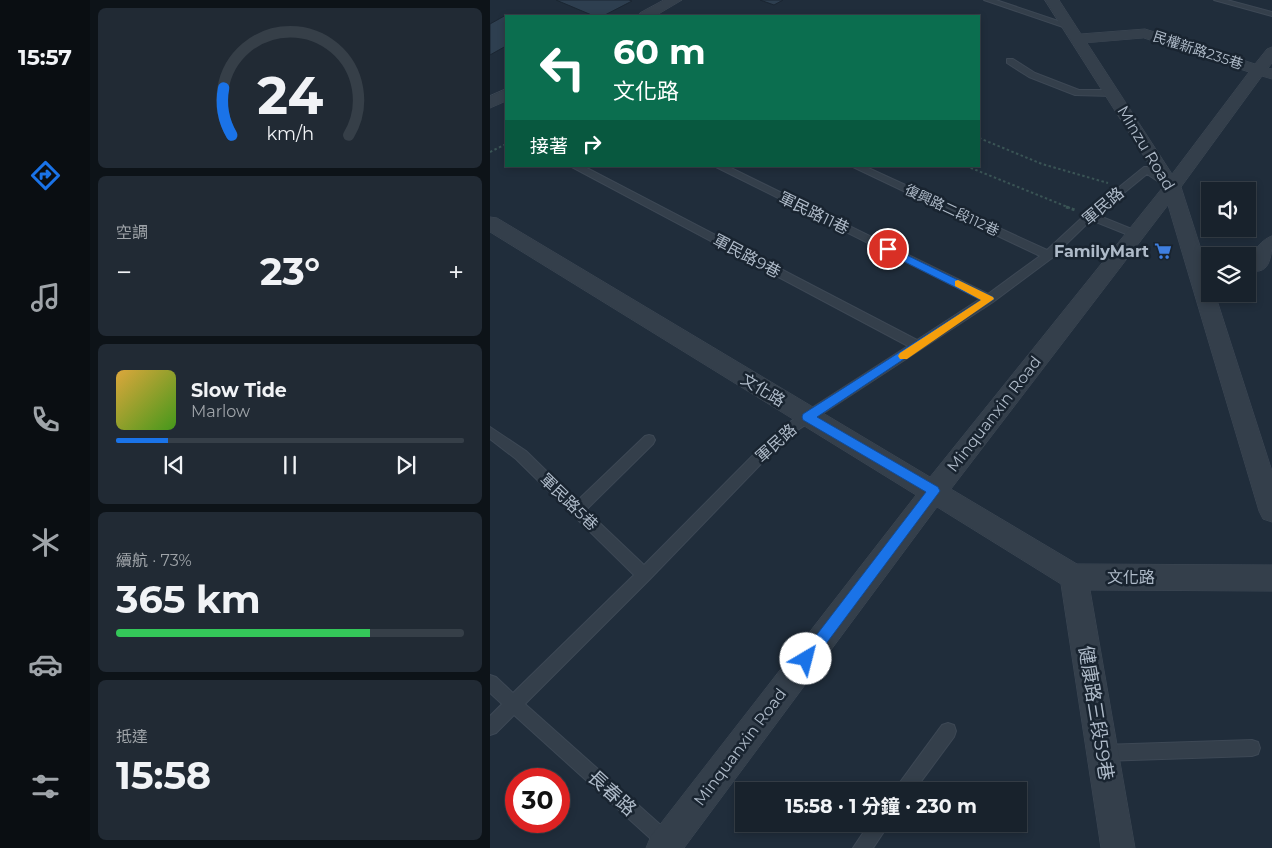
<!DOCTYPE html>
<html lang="zh-TW">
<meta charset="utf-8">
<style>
:root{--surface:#18222c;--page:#212a34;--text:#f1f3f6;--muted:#9fa4a9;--line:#363f48;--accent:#1a73e8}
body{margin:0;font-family:Montserrat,"Noto Sans TC",sans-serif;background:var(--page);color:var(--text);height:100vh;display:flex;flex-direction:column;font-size:19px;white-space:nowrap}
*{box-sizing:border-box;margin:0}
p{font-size:16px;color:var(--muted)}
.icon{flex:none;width:28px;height:28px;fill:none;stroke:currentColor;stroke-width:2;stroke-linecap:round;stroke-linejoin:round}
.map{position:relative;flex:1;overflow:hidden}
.sheet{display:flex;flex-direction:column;gap:8px;padding:8px;background:#0d1318;width:400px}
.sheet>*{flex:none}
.banner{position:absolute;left:15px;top:15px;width:475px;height:152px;border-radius:0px;box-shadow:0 2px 8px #0003,0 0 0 1px var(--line);background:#0b6e4f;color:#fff;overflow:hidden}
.fabs{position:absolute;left:711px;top:182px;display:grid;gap:10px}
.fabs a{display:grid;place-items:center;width:55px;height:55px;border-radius:0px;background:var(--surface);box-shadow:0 2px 8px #0003,0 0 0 1px var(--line);font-size:25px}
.speed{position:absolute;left:15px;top:768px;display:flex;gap:10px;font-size:25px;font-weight:700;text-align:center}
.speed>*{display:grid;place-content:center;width:65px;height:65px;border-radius:50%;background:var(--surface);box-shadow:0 2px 8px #0003,0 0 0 1px var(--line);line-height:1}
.speed .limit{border:8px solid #d22;background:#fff;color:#111}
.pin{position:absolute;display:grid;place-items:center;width:42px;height:42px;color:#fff;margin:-21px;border:2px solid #fff;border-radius:50%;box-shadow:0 1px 5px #0007}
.me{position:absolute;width:55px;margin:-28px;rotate:37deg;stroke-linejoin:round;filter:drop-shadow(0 0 4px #0008)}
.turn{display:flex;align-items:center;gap:18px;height:105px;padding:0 25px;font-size:22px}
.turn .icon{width:65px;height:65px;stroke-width:2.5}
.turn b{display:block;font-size:35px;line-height:42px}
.then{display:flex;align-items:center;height:48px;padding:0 25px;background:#0003;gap:10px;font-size:19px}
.big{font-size:38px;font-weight:700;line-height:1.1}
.sheet .tile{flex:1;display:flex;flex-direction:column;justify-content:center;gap:8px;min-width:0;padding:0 18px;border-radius:8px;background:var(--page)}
.sheet .dial{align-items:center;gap:0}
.dial svg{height:130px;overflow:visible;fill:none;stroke:var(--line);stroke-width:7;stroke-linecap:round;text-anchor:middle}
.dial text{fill:var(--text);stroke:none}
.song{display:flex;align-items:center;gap:15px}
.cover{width:60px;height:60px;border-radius:8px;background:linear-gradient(135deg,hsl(40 70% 55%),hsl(100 70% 35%))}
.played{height:5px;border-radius:2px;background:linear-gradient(90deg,var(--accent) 15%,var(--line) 15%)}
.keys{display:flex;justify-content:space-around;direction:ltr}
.heat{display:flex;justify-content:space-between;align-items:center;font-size:28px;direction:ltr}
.charge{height:8px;border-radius:4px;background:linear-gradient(90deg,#34c759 73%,var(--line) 0)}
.trip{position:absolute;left:245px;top:782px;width:292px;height:50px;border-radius:0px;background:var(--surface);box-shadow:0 2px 8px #0003,0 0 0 1px var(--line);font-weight:700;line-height:50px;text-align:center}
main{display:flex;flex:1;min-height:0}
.tab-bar{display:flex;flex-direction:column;width:90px;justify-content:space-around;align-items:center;background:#0a0e12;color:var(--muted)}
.tab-bar .icon{width:35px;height:35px}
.tab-bar .selected{color:var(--accent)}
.tab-bar b{font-size:22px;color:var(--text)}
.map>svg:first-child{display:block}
</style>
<main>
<nav class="tab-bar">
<b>15:57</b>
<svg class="icon selected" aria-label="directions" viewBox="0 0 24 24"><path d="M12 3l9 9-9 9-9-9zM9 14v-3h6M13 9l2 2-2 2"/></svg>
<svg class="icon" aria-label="music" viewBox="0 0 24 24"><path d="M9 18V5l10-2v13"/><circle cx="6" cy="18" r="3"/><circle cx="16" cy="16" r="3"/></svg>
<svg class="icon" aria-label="phone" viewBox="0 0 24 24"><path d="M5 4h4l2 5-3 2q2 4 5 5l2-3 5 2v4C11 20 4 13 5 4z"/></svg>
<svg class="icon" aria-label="climate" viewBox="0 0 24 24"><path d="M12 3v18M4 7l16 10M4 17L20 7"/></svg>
<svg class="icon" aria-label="car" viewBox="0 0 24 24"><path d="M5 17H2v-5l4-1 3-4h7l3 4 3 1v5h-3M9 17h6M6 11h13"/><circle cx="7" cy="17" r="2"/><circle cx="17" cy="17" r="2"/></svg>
<svg class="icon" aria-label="filters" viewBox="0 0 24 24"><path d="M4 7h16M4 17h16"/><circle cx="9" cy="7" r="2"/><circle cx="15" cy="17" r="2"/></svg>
</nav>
<section class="sheet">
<div class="tile dial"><svg viewBox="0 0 100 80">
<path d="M14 69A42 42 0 1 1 86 69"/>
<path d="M14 69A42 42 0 0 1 9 40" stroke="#1a73e8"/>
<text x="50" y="56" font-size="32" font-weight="700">24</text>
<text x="50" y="72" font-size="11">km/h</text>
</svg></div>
<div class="tile"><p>空調</p>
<div class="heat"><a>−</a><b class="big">23°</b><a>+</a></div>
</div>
<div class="tile">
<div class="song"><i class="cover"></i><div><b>Slow Tide</b><p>Marlow</p></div></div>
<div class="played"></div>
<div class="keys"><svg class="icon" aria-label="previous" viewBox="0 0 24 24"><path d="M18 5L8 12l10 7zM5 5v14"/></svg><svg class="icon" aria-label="pause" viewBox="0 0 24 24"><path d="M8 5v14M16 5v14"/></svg><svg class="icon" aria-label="next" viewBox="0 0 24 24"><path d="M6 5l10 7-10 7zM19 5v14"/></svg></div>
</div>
<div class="tile"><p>續航 · 73%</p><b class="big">365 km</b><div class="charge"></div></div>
<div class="tile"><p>抵達</p><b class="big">15:58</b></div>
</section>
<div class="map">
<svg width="782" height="848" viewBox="0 0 782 848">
<rect width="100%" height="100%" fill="#202d3b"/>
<g fill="#2e3f50" stroke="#1b2632">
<polygon points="66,0 139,0 142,1 113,16 104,16"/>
<polygon points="270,0 293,0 284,5"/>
<polygon points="16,15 19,16 16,16 16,46 0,55 0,24"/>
</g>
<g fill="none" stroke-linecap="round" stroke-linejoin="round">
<g stroke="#3d4855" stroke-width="2">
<g id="lane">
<polygon points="494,0 506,0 583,26 576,28"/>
<polygon points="724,0 737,0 782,12 782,16"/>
<polygon points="517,59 523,59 545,73 589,90 622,90 626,93 622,96 585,95 539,77 517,63"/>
<polygon points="80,166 93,166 427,340 490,299 224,166 237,166 498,294 550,256 361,166 374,166 557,250 596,214 654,167 660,167 683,184 681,186 675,186 657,174 607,215 649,232 650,234 649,236 641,236 601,220 562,258 503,302 297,437 159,580 35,704 183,836 186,842 183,848 171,848 24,715 6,733 0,735 0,716 12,704 0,693 0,675 6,677 23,693 144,575 26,459 0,439 0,427 36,451 87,501 155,436 159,435 163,436 165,440 163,444 96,510 154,565 289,429 418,346"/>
<polygon points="458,723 464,725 466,731 464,737 424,791 406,791 408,785 452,725"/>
<polygon points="762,740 768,742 770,748 768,754 762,756 612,761 606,759 604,753 606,747 612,745"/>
<polygon points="379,824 399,824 383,848 363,848"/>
</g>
</g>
<g stroke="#3d4855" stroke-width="1">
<g id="street">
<polygon points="174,0 192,0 165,16 148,16 150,13"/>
<path d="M555,0H569L591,34L655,29L765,64L777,49L782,47V63L778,68L782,69V79L772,76L691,187L720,277V294H725L782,471V522L773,519L769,511L678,205L461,489L587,564L782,565V591L600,590L645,848H611L571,584L447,507L194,848H156L161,836L426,495L0,232V217L7,218L440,477L673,187ZM654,38L759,72L682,174L597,43Z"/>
<polygon points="16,89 16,101 0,108 0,96"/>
<path d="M782,236C782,252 782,277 759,270C755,259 771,239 782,236Z"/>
</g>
</g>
<g stroke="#3a5455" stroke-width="2" stroke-dasharray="2.5 2.5" stroke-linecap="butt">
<polyline points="489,138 552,164 618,183"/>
<polyline points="0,152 16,144"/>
<polyline points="476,166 580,208"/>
</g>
<polyline stroke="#3a5455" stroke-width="3" stroke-dasharray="3 3" stroke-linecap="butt" points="576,207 585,210"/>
<use href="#lane" fill="#343f4b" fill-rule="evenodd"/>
<use href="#street" fill="#343f4b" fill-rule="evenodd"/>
</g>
<polygon fill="#1a73e8" stroke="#114b97" points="398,246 503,297 504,299 327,417 448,487 450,491 321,664 316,666 312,664 310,659 312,654 436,492 313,420 312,417 313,414 491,300 395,252 393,249"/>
<polygon fill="#f59e0b" points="468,280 503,297 504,299 417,359 410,359 408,356 410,353 491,300 465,286 465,281"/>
<defs>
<g id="supermarket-bare" transform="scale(1.35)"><path d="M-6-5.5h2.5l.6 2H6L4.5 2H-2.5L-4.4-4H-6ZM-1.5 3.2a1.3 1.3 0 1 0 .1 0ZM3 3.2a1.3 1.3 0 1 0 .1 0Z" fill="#3f7fe0" stroke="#192430" stroke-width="2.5" paint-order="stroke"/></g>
</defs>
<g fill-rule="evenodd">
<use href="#supermarket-bare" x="673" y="251"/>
</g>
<g text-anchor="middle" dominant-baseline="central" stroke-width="5" stroke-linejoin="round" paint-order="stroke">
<g font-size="14" fill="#aebac8" stroke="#192430">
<text transform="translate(708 50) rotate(18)">民權新路235巷</text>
<text transform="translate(462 210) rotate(25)">復興路二段112巷</text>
</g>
<g font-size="16" fill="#aebac8" stroke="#192430">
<text transform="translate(656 148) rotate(59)">Minzu Road</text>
<text transform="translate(613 206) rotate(-40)">軍民路</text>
<text transform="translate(324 213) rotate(26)">軍民路11巷</text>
<text transform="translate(257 256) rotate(28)">軍民路9巷</text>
<text transform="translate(273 390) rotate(31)">文化路</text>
<text transform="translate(504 414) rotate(-52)">Minquanxin Road</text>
<text transform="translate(286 443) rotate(-42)">軍民路</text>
<text transform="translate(79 502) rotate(44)">軍民路5巷</text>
<text x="641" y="577">文化路</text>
<text transform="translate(250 747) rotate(-53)">Minquanxin Road</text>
</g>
<g font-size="16" font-weight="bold" fill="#aebac8" stroke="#192430" text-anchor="end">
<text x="659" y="251">FamilyMart</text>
</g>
<g font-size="19" fill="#aebac8" stroke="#192430">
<text transform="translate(606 713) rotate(81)">健康路三段59巷</text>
<text transform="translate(122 793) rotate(42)">長春路</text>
</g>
</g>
</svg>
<div class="fabs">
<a><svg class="icon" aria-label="sound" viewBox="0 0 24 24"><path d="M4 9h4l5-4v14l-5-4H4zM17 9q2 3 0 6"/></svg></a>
<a><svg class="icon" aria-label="layers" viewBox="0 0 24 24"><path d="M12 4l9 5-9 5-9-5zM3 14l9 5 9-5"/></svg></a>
</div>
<div class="speed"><div class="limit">30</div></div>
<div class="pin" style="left:398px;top:249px;background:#d93025"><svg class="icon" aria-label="arrive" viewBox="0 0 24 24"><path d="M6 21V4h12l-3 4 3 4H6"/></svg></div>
<svg class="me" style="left:316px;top:659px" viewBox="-20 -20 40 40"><circle r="19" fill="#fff"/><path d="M0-13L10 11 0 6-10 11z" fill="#1a73e8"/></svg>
<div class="trip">15:58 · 1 分鐘 · 230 m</div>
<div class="banner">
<div class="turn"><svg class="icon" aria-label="left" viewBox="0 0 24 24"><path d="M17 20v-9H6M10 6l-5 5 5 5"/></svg><div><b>60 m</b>文化路</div></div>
<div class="then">接著<svg class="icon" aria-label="right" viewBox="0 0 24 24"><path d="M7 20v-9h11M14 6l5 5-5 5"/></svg></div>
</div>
</div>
</main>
